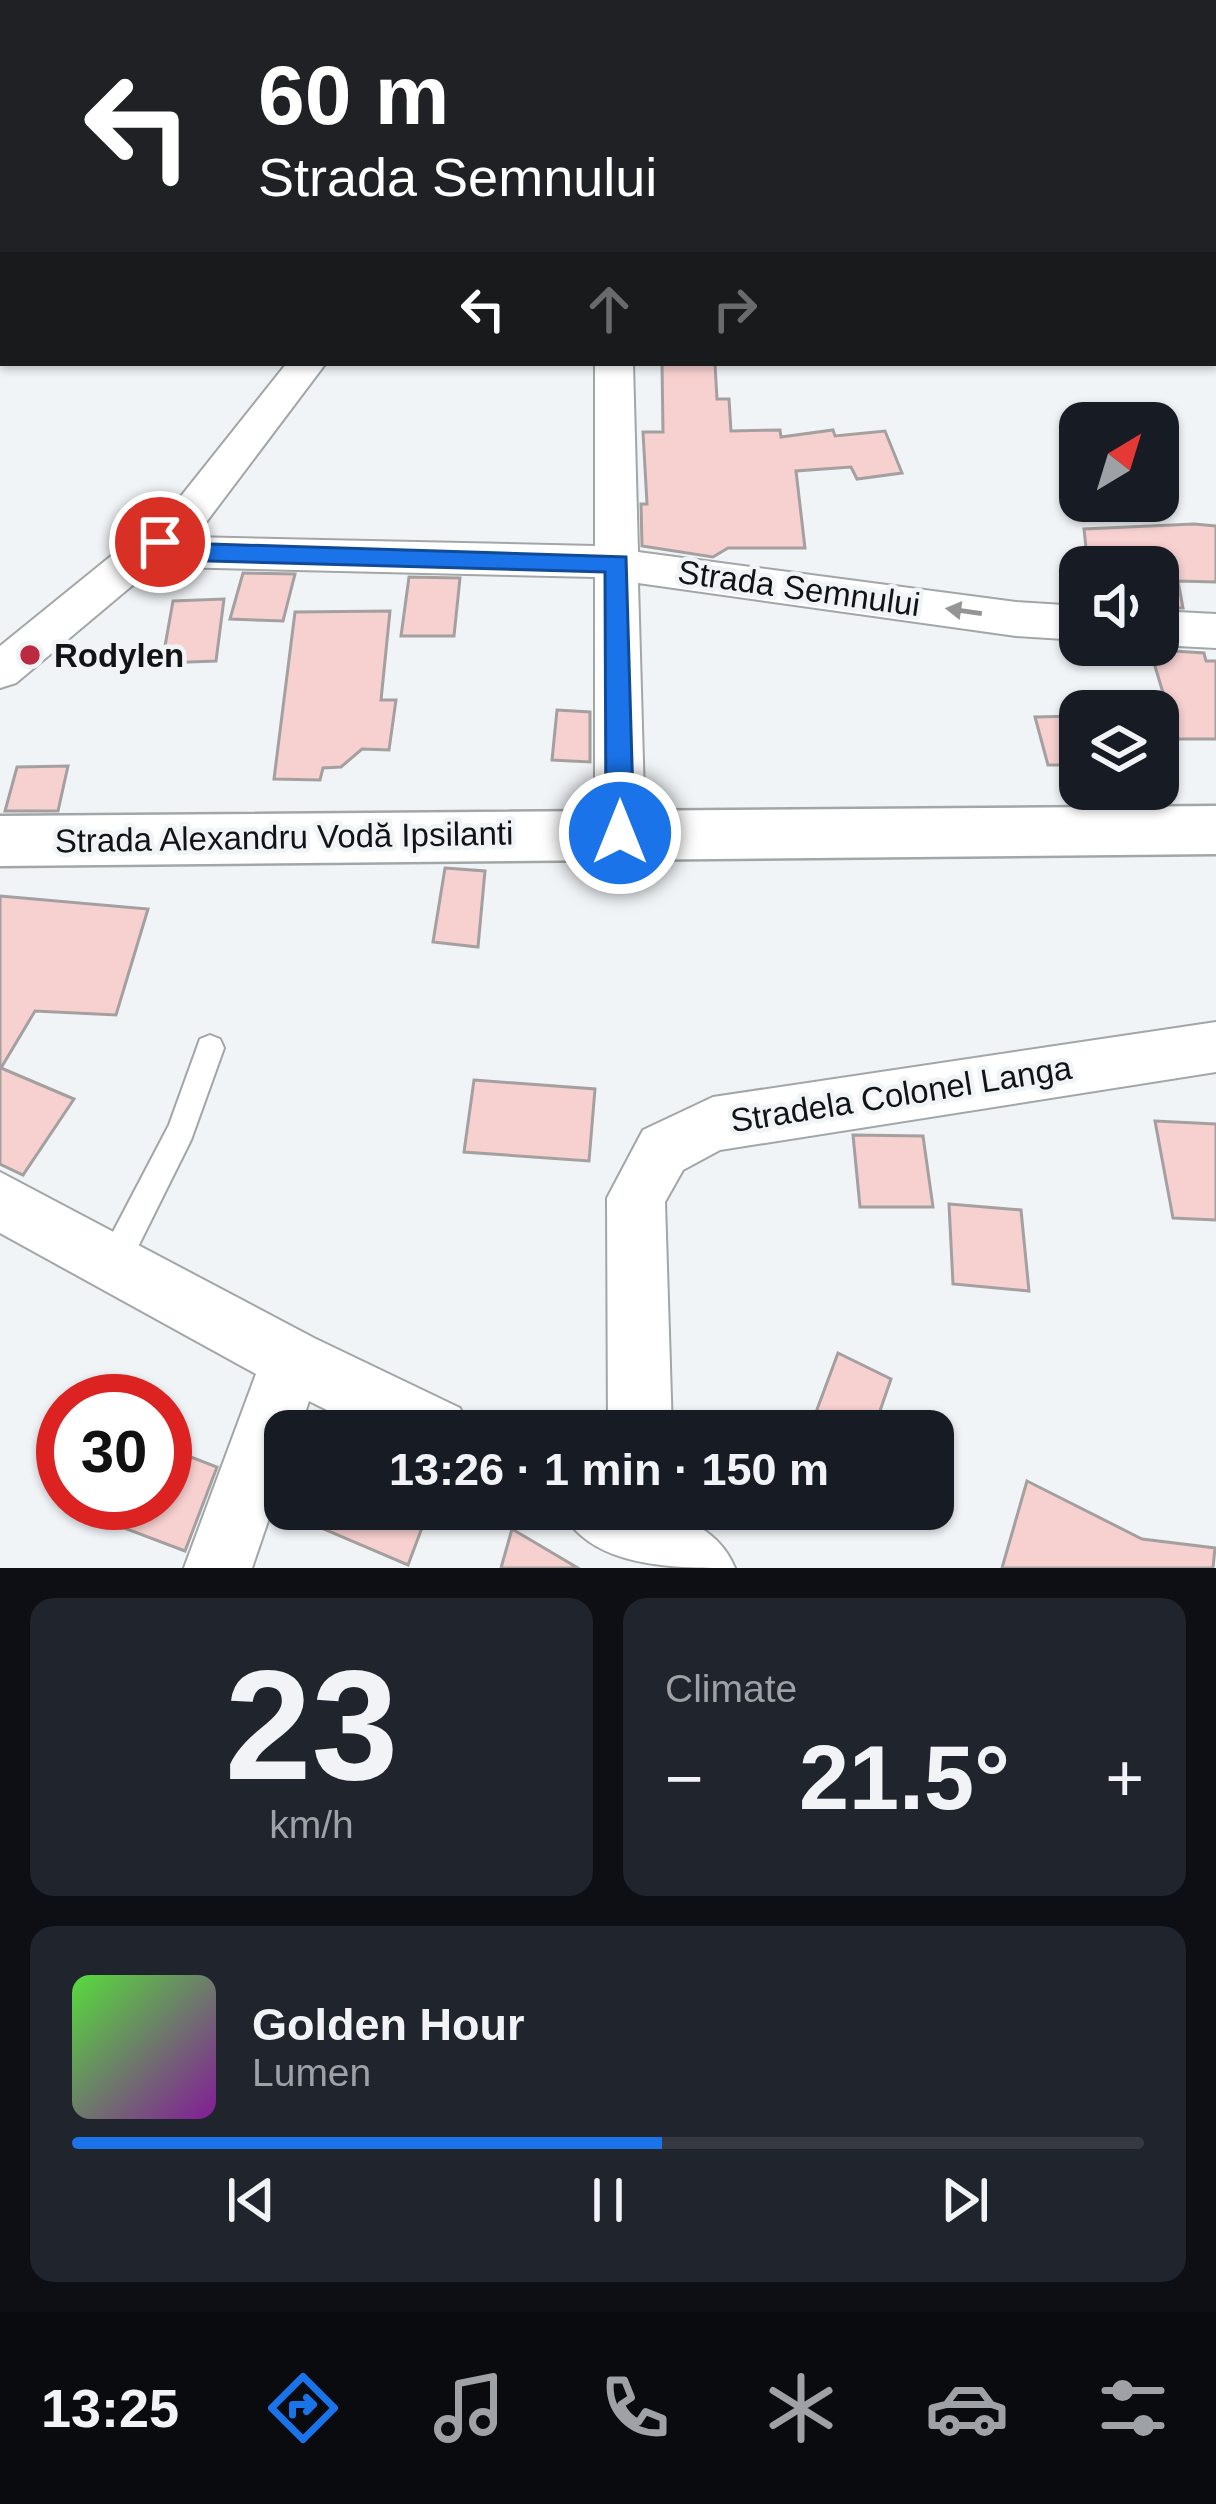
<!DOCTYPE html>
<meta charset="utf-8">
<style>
:root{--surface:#171b24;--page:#20242c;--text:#f1f3f6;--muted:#9ea1a6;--line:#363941;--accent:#1a73e8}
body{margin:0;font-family:Helvetica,sans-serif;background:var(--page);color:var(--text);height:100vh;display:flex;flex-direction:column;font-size:45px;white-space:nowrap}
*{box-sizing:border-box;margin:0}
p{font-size:39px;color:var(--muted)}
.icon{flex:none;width:66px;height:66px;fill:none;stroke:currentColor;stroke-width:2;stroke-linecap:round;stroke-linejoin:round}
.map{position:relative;height:1568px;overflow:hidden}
.details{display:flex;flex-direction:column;gap:30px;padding:30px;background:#0d0f14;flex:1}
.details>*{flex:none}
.hud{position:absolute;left:0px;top:0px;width:1218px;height:366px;box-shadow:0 3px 9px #0004;background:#202124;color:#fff;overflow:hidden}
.needle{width:78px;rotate:38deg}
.fabs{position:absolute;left:1059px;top:402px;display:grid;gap:24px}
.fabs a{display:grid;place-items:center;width:120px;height:120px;border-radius:24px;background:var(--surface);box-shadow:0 3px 9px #0004;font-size:60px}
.speed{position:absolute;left:36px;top:1374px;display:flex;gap:24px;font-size:60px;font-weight:700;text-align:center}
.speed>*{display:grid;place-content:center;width:156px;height:156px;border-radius:50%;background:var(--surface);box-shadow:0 3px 9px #0004;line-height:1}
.speed .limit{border:18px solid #d22;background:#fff;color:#111}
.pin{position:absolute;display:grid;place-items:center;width:102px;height:102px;color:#fff;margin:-51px;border:6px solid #fff;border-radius:50%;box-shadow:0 3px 12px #0007}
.me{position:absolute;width:132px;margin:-66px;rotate:0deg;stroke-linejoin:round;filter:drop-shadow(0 0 9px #0008)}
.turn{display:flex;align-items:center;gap:42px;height:252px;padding:0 60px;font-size:54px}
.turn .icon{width:156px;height:156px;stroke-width:2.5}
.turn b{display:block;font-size:84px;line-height:102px}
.lanes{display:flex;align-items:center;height:114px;padding:0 60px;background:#0003;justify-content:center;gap:60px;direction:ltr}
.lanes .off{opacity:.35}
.big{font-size:90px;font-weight:800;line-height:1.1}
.details .tile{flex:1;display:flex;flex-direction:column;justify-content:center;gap:18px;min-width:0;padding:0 42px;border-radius:24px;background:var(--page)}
.details .dial{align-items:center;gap:0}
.dial b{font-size:156px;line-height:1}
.song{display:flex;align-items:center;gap:36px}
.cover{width:144px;height:144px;border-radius:18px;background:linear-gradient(135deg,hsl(110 70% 55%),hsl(290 70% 35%))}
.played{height:12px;border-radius:6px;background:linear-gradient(90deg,var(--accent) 55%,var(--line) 55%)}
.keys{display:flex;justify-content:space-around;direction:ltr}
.heat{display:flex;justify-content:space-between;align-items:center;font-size:66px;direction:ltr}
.details .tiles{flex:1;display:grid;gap:30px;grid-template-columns:1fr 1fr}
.tile:last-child{grid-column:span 2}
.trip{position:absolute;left:264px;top:1410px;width:690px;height:120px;border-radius:24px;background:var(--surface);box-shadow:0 3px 9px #0004;font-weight:800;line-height:120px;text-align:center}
.dock{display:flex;height:192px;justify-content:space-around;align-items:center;background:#090b0e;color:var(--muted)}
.dock .icon{width:84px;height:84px}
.dock .on{color:var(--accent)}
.dock b{font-size:54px;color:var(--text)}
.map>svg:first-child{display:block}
</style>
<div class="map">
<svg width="1216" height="1568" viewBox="0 0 1216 1568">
<rect width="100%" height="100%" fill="#f0f4f6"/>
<g fill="#f7d0d0" stroke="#a4a0a0" stroke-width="3">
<polygon points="662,364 715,364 717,399 729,399 731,431 780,430 781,437 833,430 835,436 885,431 902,473 857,479 851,467 796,471 805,548 728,548 713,557 642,546 641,504 647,504 643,432 663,432"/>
<polygon points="1194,524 1216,526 1216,582 1178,581 1183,608 1158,607 1158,567 1088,567 1084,529"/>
<polygon points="243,573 295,574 283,621 230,619"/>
<polygon points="409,577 460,578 454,636 401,636"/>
<polygon points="224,599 216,661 162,663 173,601"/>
<polygon points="390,611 381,700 396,700 389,750 362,749 341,767 323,768 320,780 274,779 295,612"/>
<polygon points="1158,650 1204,653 1206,661 1216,661 1216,739 1177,739 1151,653"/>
<polygon points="557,710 590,712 590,762 552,760"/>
<polygon points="1080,716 1080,765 1048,765 1035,717"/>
<polygon points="68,766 58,811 5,811 17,767"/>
<polygon points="445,868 485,871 478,947 433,942"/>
<polygon points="0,896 148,909 116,1015 35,1011 1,1068 74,1099 23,1175 0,1164"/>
<polygon points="474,1080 595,1089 589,1161 464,1152"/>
<polygon points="1155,1121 1216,1124 1216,1220 1173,1218"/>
<polygon points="853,1135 923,1136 933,1207 860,1207"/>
<polygon points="949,1204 1021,1210 1029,1291 953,1284"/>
<polygon points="838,1353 891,1379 873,1431 809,1431"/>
<polygon points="165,1447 217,1467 185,1551 66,1506 165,1503"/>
<polygon points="1027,1481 1142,1539 1215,1548 1213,1568 1002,1568"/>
<polygon points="277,1509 429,1509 408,1565"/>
<polygon points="512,1529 578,1568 501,1568"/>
</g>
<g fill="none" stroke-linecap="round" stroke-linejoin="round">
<g stroke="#a2a6a7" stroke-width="4">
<polygon id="service" points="210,1035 220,1039 224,1048 191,1140 125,1273 114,1277 103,1273 99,1262 103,1251 169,1125 200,1039"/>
</g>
<g stroke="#a2a6a7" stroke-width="4">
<g id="minor">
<polygon points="3,54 3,72 0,73 0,55"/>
<rect x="1215" y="142" width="1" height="20"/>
<polygon points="0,306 3,306 0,331"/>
<polygon points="287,363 326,363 204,525 190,537 595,546 595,363 633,363 638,552 1016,602 1080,606 1080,640 1016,636 638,583 645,833 637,848 620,854 603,848 595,833 595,577 174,567 159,563 16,683 0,688 0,646 174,505"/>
<polygon points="1158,611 1216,614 1216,648 1158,645"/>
<polygon points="1216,1022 1216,1072 720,1150 683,1170 665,1202 672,1431 608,1431 607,1198 643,1130 713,1097"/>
<polygon points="0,1172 314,1338 460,1408 469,1431 369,1431 309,1401 299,1431 285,1431 285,1471 252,1568 184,1568 256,1374 0,1233"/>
<path d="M561,1509C622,1509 707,1501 735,1568C673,1568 589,1568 561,1509Z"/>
</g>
</g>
<g stroke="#a2a6a7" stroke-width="5">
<g id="tertiary">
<polygon points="1117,0 1151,0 1153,3 1119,3"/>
<rect x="1215" y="96" width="1" height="23"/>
<polygon points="1216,806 1216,854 0,866 0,816"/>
</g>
</g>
<use href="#service" fill="#fff" fill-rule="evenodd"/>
<use href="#minor" fill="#fff" fill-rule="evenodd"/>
<use href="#tertiary" fill="#fff" fill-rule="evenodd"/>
</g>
<defs><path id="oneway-solid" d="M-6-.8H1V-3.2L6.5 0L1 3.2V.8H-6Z" transform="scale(3)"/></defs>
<use fill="#949595" href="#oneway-solid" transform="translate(964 611) rotate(-172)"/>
<polygon fill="#1a73e8" stroke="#114b97" stroke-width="3" points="160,533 179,543 626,557 634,833 630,841 610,841 606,833 605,572 174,560 148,542"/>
<circle fill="#bb2a41" stroke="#f0f4f6" stroke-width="4.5" cx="30" cy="655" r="12"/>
<g text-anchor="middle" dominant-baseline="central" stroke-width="9" stroke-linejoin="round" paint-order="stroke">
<g font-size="33" fill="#121314" stroke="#f0f4f6">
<text transform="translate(799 588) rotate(8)">Strada Semnului</text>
<text transform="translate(284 837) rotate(-1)">Strada Alexandru Vodă Ipsilanti</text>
<text transform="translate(901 1094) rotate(-9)">Stradela Colonel Langa</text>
</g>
<g font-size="33" font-weight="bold" fill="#121314" stroke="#f0f4f6" text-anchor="start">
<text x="54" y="655">Rodylen</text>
</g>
</g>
</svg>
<div class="fabs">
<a><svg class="needle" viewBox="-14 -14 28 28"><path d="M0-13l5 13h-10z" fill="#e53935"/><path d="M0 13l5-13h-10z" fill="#9ea1a6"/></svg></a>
<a><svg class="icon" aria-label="sound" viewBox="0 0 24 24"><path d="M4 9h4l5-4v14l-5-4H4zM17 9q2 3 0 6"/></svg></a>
<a><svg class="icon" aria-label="layers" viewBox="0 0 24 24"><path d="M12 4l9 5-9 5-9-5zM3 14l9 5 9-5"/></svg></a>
</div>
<div class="speed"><div class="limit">30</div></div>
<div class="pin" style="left:160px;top:542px;background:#d93025"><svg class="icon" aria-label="arrive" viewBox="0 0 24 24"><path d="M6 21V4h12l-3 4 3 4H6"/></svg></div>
<svg class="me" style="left:620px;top:833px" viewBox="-20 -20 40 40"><circle r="17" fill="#1a73e8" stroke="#fff" stroke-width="3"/><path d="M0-11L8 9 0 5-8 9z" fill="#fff"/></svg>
<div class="trip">13:26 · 1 min · 150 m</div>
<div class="hud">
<div class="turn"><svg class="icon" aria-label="left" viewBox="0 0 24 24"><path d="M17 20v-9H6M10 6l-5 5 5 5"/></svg><div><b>60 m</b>Strada Semnului</div></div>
<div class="lanes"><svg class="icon" aria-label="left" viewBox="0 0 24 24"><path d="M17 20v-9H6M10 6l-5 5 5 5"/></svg><svg class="icon off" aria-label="ahead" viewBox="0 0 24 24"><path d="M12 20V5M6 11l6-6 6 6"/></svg><svg class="icon off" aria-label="right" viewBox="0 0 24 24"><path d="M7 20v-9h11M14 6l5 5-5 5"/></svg></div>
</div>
</div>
<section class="details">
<div class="tiles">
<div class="tile dial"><b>23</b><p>km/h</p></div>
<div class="tile"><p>Climate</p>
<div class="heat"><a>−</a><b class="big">21.5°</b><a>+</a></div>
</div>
<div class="tile">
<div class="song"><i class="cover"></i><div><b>Golden Hour</b><p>Lumen</p></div></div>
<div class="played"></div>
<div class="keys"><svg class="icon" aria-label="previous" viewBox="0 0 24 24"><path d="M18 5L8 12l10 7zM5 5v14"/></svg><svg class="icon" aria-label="pause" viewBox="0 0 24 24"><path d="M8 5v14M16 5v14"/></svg><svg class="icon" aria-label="next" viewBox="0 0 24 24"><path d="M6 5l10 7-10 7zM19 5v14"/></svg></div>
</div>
</div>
</section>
<nav class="dock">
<b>13:25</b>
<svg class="icon on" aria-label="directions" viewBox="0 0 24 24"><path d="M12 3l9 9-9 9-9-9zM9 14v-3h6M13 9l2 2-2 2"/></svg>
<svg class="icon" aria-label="music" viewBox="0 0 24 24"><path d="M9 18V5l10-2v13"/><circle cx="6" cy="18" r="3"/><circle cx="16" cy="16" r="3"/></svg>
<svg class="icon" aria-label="phone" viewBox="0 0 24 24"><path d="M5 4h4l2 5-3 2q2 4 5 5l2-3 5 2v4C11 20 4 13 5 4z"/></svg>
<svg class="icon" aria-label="climate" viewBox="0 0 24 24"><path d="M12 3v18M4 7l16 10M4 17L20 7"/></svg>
<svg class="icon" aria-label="car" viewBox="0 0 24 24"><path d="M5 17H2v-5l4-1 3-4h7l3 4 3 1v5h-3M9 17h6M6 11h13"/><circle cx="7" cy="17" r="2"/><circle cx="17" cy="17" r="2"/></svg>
<svg class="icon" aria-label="filters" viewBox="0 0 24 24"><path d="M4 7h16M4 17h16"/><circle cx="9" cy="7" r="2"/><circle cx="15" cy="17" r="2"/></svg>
</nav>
